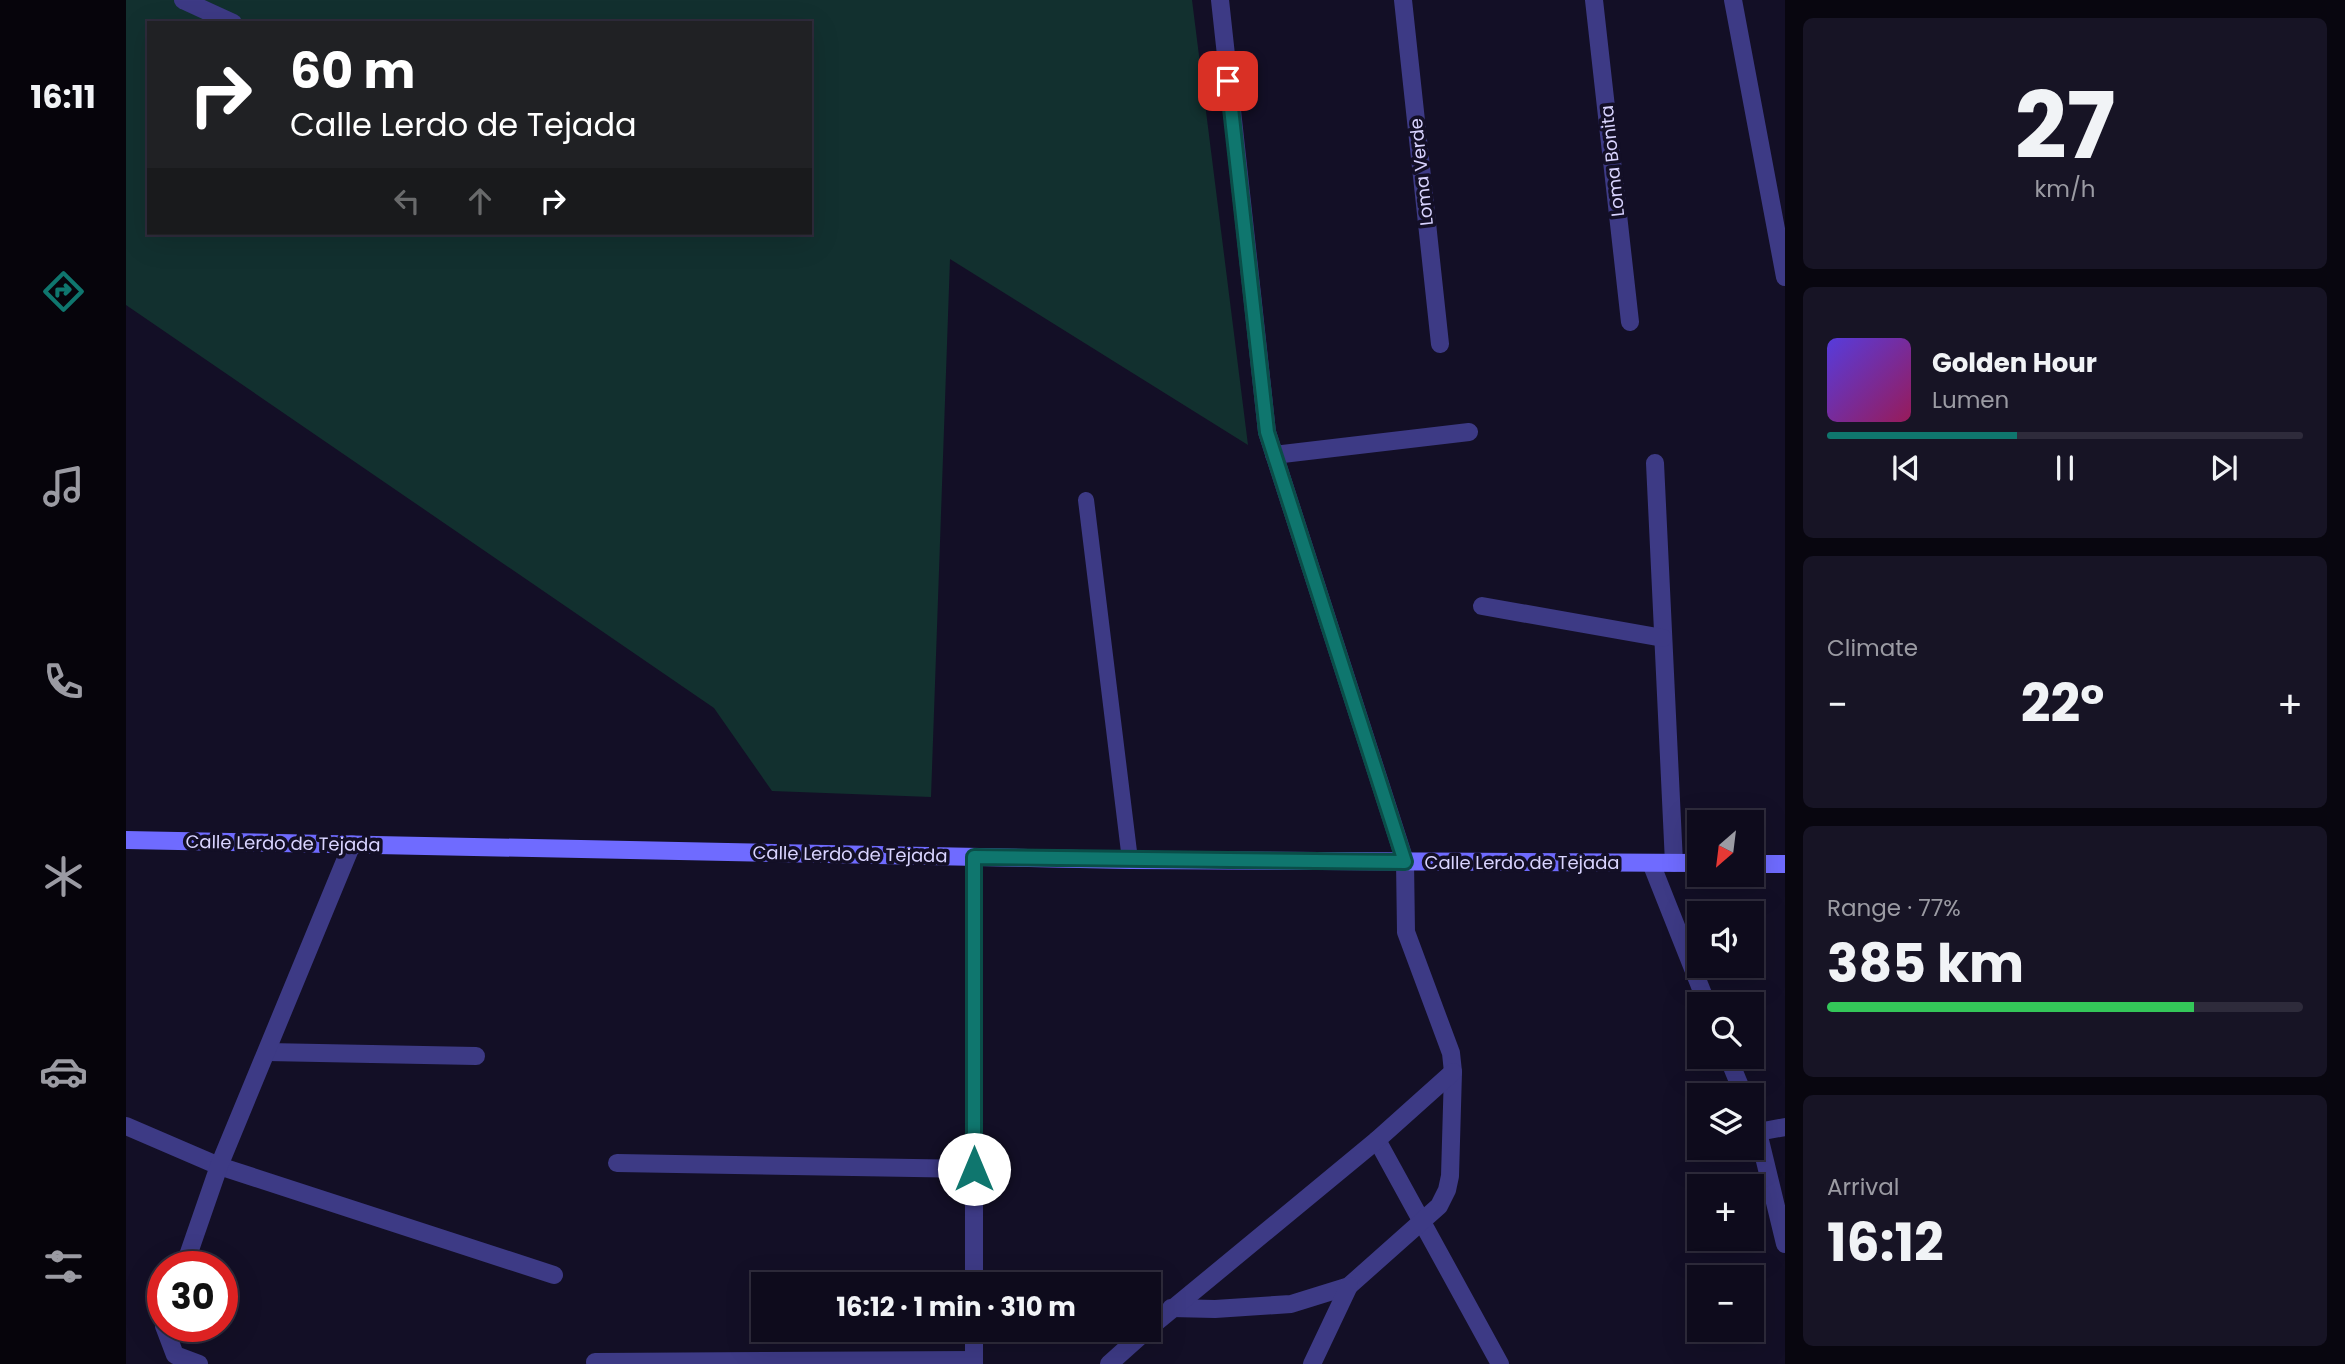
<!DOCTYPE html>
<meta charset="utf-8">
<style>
:root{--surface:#0e0b1c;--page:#171425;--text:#f1f3f6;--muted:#9b9ba3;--line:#2e2b3b;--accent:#0f766e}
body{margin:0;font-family:Poppins,sans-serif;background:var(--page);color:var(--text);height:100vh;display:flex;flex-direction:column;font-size:26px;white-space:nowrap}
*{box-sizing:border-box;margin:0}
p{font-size:23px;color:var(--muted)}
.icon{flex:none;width:38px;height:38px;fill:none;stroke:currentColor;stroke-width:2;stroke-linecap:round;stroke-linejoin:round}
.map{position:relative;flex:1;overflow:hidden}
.drawer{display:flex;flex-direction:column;gap:18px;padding:18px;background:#08060f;width:560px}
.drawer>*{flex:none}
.top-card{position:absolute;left:21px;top:21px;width:665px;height:214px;border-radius:0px;box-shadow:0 7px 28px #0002,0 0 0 2px var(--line);background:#202124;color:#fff;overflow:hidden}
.needle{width:46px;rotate:208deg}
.buttons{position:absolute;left:1561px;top:810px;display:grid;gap:14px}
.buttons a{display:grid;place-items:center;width:77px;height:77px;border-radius:0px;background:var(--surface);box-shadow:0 7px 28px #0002,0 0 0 2px var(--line);font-size:35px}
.speed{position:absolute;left:21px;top:1251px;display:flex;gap:14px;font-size:35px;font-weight:700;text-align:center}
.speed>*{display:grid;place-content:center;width:91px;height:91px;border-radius:50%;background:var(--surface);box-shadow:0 7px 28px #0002,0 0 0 2px var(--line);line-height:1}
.speed .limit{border:10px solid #d22;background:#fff;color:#111}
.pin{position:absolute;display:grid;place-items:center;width:60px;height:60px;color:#fff;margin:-30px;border-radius:14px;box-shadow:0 4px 10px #0006}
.me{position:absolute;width:77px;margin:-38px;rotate:0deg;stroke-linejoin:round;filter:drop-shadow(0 0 5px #0008)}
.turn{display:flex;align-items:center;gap:24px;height:147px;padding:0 28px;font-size:32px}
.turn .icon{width:91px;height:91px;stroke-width:2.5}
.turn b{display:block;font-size:49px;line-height:60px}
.lanes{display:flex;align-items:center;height:66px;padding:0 28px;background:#0003;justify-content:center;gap:35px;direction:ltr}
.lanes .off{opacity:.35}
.big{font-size:52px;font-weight:700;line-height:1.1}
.drawer .card{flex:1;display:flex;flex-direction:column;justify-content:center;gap:10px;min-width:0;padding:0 24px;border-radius:10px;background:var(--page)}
.drawer .dial{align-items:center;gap:0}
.dial b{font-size:91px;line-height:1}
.song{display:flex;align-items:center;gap:21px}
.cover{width:84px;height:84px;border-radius:10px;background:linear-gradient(135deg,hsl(250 70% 55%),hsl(330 70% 35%))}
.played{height:7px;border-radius:4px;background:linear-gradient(90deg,var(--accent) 40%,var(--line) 40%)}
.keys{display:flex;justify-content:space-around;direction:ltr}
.heat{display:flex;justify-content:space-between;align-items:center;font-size:38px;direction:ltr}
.charge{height:10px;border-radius:5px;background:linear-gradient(90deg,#34c759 77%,var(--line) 0)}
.trip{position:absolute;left:625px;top:1272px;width:410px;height:70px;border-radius:0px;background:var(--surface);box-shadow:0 7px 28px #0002,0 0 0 2px var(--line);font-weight:700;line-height:70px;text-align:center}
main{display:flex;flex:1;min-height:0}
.tabs{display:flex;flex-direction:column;width:126px;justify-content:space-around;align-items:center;background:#06040b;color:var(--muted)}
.tabs .icon{width:49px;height:49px}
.tabs .selected{color:var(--accent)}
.tabs b{font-size:32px;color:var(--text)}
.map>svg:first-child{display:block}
</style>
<main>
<nav class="tabs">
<b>16:11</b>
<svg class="icon selected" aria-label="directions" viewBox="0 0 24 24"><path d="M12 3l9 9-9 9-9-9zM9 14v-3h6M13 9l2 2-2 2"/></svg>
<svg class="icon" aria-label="music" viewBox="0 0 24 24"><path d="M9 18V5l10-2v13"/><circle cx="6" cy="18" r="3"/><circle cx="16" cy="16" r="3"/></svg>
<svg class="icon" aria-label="phone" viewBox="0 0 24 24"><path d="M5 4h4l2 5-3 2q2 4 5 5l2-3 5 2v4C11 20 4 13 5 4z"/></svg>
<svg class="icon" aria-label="climate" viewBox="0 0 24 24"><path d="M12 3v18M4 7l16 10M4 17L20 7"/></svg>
<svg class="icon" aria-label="car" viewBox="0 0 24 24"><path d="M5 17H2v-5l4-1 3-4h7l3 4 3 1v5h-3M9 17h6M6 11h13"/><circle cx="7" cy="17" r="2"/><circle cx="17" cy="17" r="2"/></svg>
<svg class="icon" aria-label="filters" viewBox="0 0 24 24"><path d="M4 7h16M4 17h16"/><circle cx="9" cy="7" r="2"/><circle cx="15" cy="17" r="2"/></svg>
</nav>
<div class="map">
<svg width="1659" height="1364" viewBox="0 0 1659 1364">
<rect width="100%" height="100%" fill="#130f26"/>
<path fill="#12302f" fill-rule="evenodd" d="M0,0H1066L1122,445L824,259L805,797L646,791L588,708L0,305ZM23,23H684V233H23Z"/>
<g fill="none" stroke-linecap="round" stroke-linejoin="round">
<polyline stroke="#3d3a85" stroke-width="16" points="960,500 1004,860"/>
<g stroke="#3d3a85" stroke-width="18">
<polyline points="57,0 107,23"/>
<polyline points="1277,0 1314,344"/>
<polyline points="1468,0 1504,322"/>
<polyline points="1607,0 1659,277"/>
<polyline points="1148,455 1343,432"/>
<polyline points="1529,463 1548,863"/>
<polyline points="1356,606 1537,638"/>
<polyline points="1525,863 1581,1004"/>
<polyline points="141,1052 350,1056"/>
<polyline points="1602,1057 1618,1096"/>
<polyline points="1626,1115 1632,1132 1659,1244"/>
<polyline points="0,1126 93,1166 428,1275"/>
<polyline points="1632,1132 1659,1127"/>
<polyline points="1251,1140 1374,1364"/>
<polyline points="491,1163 848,1169"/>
<polyline points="58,1267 93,1166 226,844"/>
<polyline points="848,1284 848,857"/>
<polyline points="1045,1308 1089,1309 1165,1304 1223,1286 1313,1206 1321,1190 1324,1176 1327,1072 1325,1053 1280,932 1279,861 1141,432 1094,0"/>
<polyline points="38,1326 49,1355 73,1364"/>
<polyline points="1022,1329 1251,1140 1327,1072"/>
<polyline points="469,1362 848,1360"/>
<polyline points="848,1364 848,1330"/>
<polyline points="983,1364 1021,1330"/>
<polyline points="1186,1364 1223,1286"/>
</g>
<g stroke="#6f6bff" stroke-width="18">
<polyline points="0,840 1004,860 1573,863"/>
<polyline points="1626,864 1659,864"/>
</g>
</g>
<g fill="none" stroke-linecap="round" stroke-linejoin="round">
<g stroke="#0a4d48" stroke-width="18">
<polyline id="route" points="848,1169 848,857 1279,862 1141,432 1102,81"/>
</g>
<use href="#route" stroke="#0f766e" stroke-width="12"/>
</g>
<g text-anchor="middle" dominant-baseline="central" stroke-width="7" stroke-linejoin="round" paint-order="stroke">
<g font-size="18" fill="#d9d4ff" stroke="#130f26">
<text transform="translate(1486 161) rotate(-96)">Loma Bonita</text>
<text transform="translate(1295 172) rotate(-96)">Loma Verde</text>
<text transform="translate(157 843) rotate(1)">Calle Lerdo de Tejada</text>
<text transform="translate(724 854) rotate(1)">Calle Lerdo de Tejada</text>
<text x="1396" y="862">Calle Lerdo de Tejada</text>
</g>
</g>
</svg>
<div class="buttons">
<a><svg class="needle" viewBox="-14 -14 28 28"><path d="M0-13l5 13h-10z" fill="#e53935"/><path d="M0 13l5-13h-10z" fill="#9b9ba3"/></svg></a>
<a><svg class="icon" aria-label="sound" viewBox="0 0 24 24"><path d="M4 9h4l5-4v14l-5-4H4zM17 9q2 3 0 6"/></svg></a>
<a><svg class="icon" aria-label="search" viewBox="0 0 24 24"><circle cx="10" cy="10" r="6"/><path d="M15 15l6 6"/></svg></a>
<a><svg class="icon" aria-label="layers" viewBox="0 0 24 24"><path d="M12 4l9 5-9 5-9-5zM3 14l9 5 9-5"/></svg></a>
<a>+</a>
<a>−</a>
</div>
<div class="speed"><div class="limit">30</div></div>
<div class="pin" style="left:1102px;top:81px;background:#d93025"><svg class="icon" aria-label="arrive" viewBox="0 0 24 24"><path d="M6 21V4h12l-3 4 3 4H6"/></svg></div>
<svg class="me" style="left:848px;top:1169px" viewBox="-20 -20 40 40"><circle r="19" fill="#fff"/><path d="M0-13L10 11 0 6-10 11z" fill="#0f766e"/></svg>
<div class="trip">16:12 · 1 min · 310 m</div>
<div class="top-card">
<div class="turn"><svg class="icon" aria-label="right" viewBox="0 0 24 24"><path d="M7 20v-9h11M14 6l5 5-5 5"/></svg><div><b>60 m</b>Calle Lerdo de Tejada</div></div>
<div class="lanes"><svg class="icon off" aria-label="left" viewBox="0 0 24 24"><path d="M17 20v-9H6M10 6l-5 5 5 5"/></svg><svg class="icon off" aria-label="ahead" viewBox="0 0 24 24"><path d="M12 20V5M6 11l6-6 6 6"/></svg><svg class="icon" aria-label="right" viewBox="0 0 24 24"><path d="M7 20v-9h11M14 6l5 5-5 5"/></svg></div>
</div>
</div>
<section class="drawer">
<div class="card dial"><b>27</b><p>km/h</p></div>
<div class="card">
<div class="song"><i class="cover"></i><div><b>Golden Hour</b><p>Lumen</p></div></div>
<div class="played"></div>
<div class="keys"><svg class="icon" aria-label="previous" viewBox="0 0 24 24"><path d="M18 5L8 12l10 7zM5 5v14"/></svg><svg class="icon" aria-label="pause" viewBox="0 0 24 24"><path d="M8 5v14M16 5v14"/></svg><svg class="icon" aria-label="next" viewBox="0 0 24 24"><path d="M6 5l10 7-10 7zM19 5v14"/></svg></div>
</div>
<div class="card"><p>Climate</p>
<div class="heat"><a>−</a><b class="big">22°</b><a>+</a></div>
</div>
<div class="card"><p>Range · 77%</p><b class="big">385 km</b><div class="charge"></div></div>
<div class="card"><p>Arrival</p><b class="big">16:12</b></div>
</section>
</main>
